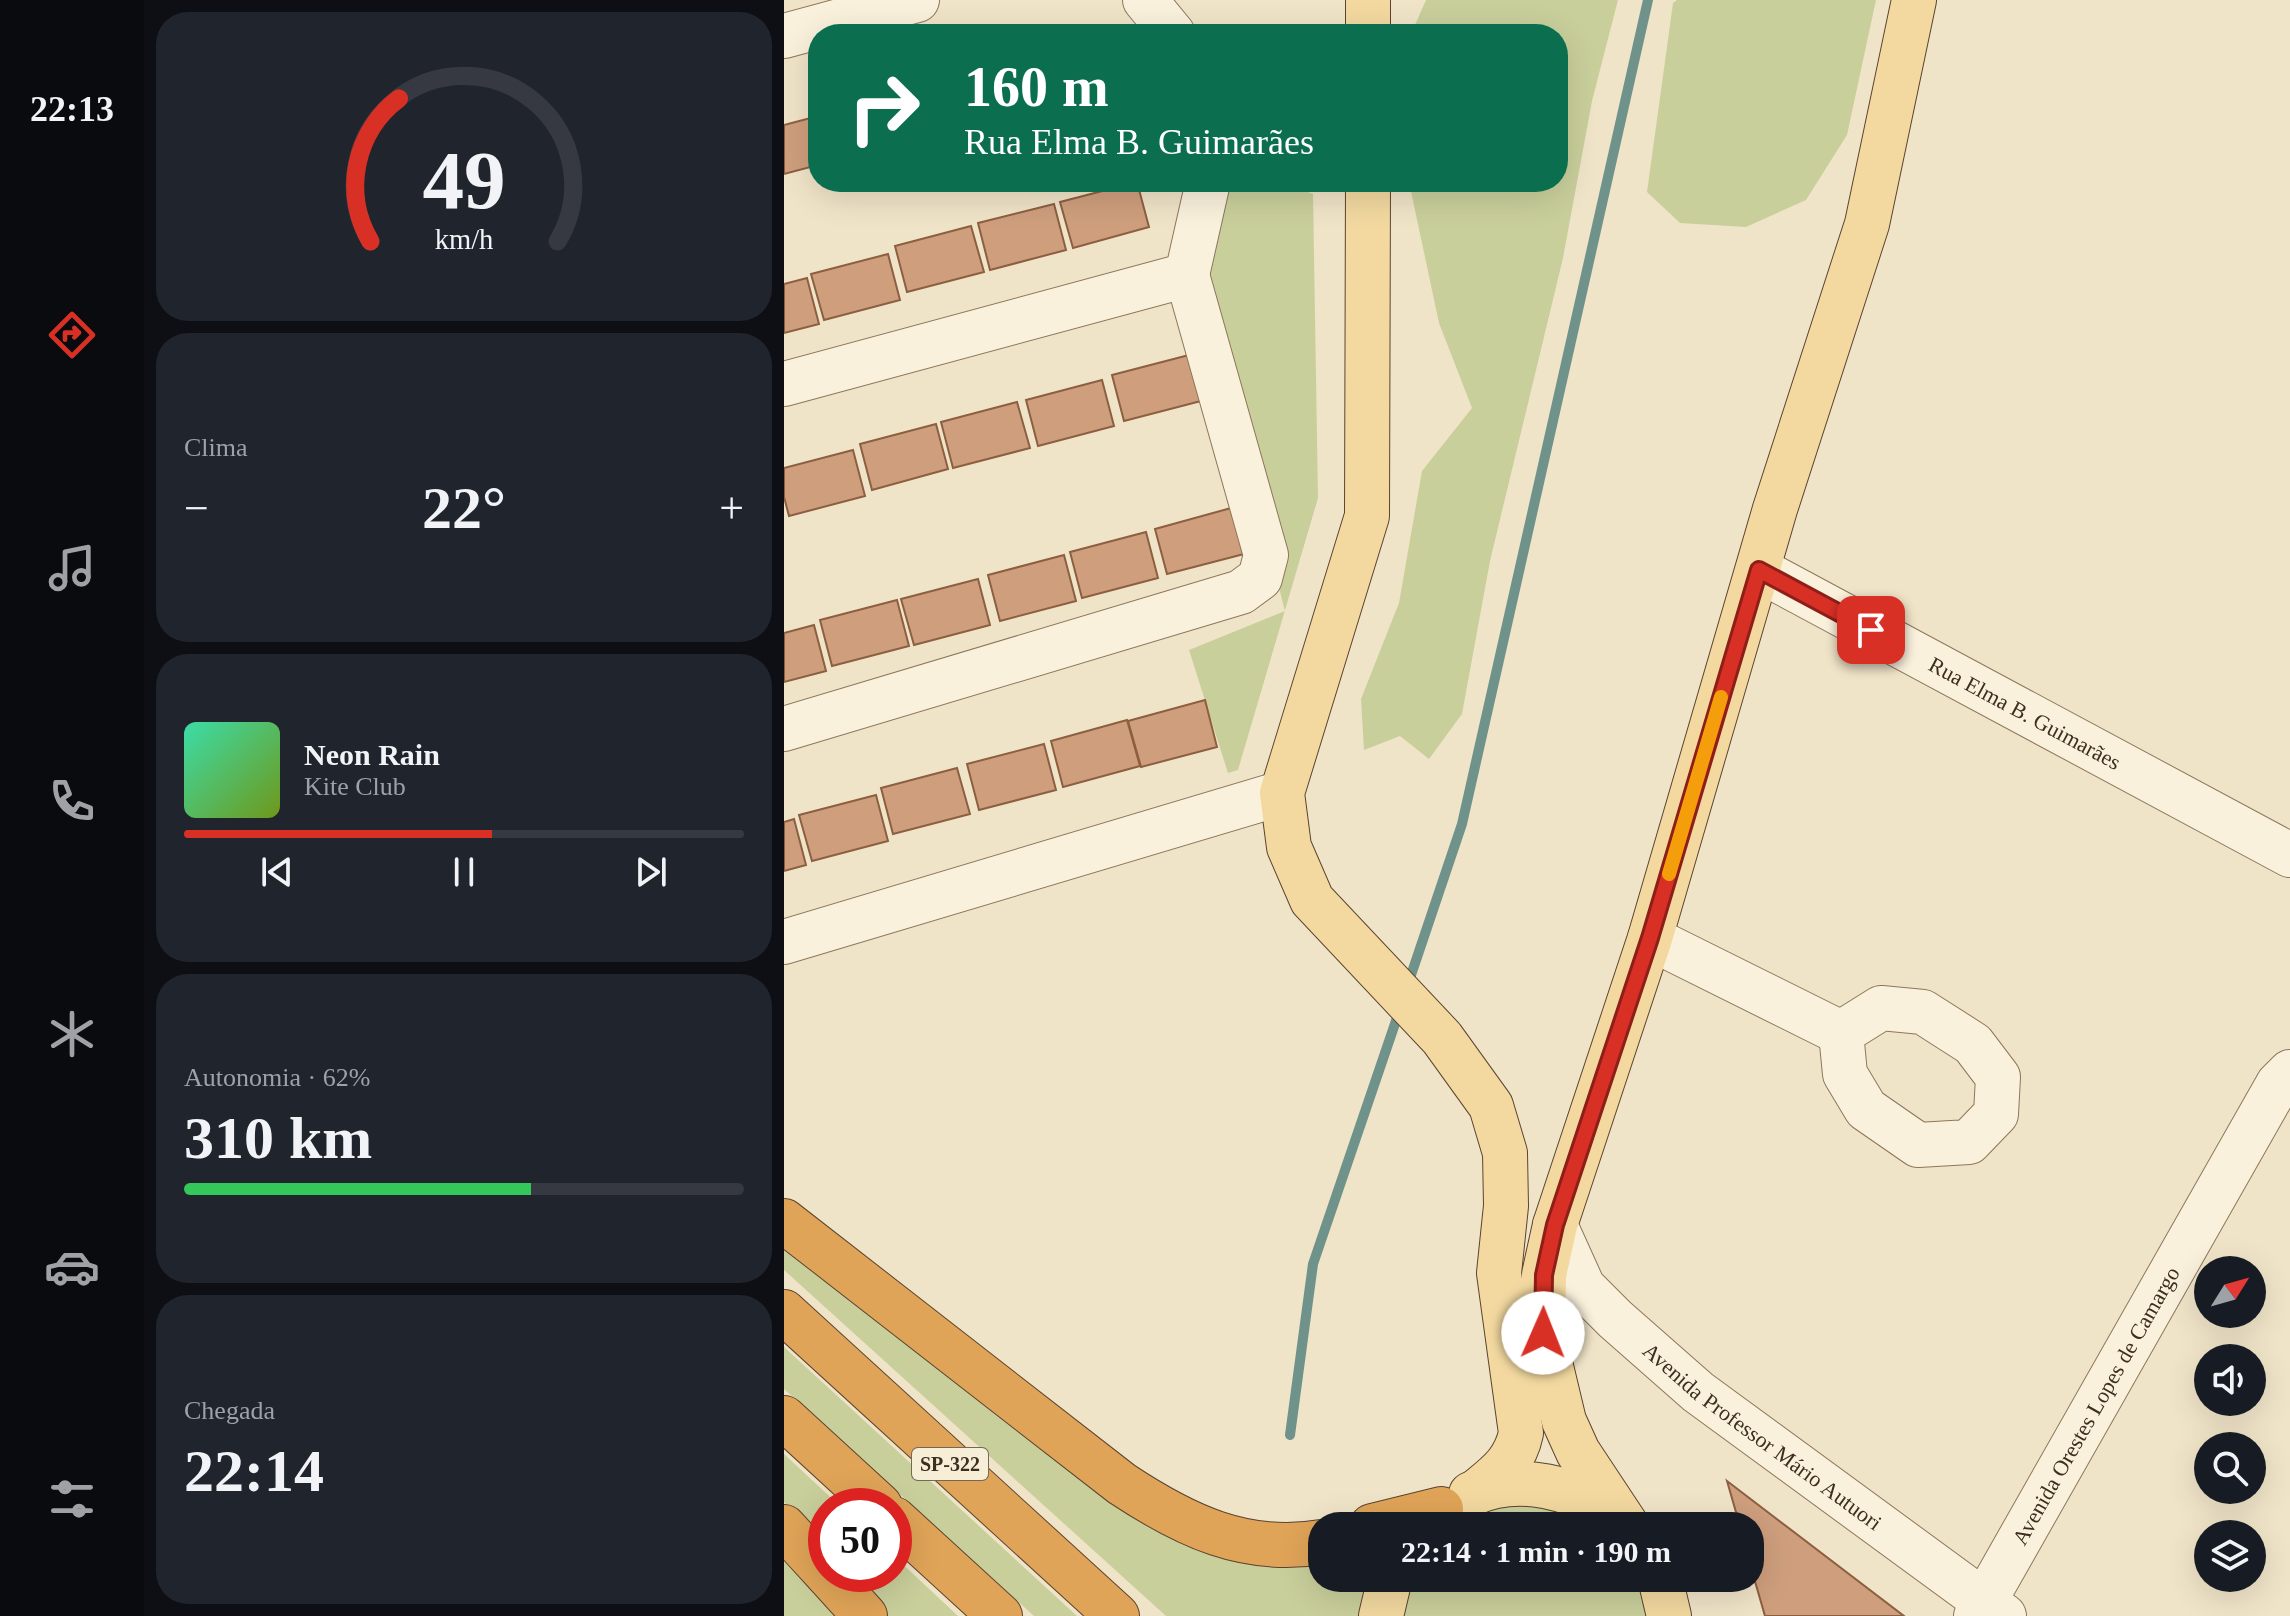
<!DOCTYPE html>
<html lang="pt">
<meta charset="utf-8">
<style>
:root{--surface:#171b24;--page:#20242c;--text:#f1f3f6;--muted:#9ea1a6;--line:#363941;--accent:#d93025}
body{margin:0;font-family:Georgia,serif;background:var(--page);color:var(--text);height:100vh;display:flex;flex-direction:column;font-size:30px;white-space:nowrap}
*{box-sizing:border-box;margin:0}
p{font-size:26px;color:var(--muted)}
.icon{flex:none;width:44px;height:44px;fill:none;stroke:currentColor;stroke-width:2;stroke-linecap:round;stroke-linejoin:round}
.map{position:relative;flex:1;overflow:hidden}
.sheet{display:flex;flex-direction:column;gap:12px;padding:12px;background:#0d0f14;width:640px}
.sheet>*{flex:none}
.top-card{position:absolute;left:24px;top:24px;width:760px;height:168px;border-radius:32px;box-shadow:0 8px 32px #0002;background:#0b6e4f;color:#fff;overflow:hidden}
.needle{width:52px;rotate:53deg}
.controls{position:absolute;left:1410px;top:1256px;display:grid;gap:16px}
.controls a{display:grid;place-items:center;width:72px;height:72px;border-radius:50%;background:var(--surface);box-shadow:0 8px 32px #0002;font-size:40px}
.speed{position:absolute;left:24px;top:1488px;display:flex;gap:16px;font-size:40px;font-weight:700;text-align:center}
.speed>*{display:grid;place-content:center;width:104px;height:104px;border-radius:50%;background:var(--surface);box-shadow:0 8px 32px #0002;line-height:1}
.speed .limit{border:12px solid #d22;background:#fff;color:#111}
.pin{position:absolute;display:grid;place-items:center;width:68px;height:68px;color:#fff;margin:-34px;border-radius:16px;box-shadow:0 4px 12px #0006}
.me{position:absolute;width:88px;margin:-44px;rotate:1deg;stroke-linejoin:round;filter:drop-shadow(0 0 6px #0008)}
.turn{display:flex;align-items:center;gap:28px;height:168px;padding:0 24px;font-size:36px}
.turn .icon{width:104px;height:104px;stroke-width:2.5}
.turn b{display:block;font-size:56px;line-height:68px}
.big{font-size:60px;font-weight:700;line-height:1.1}
.sheet .widget{flex:1;display:flex;flex-direction:column;justify-content:center;gap:12px;min-width:0;padding:0 28px;border-radius:32px;background:var(--page)}
.sheet .dial{align-items:center;gap:0}
.dial svg{height:208px;overflow:visible;fill:none;stroke:var(--line);stroke-width:7;stroke-linecap:round;text-anchor:middle}
.dial text{fill:var(--text);stroke:none}
.song{display:flex;align-items:center;gap:24px}
.cover{width:96px;height:96px;border-radius:12px;background:linear-gradient(135deg,hsl(160 70% 55%),hsl(80 70% 35%))}
.played{height:8px;border-radius:4px;background:linear-gradient(90deg,var(--accent) 55%,var(--line) 55%)}
.keys{display:flex;justify-content:space-around;direction:ltr}
.heat{display:flex;justify-content:space-between;align-items:center;font-size:44px;direction:ltr}
.charge{height:12px;border-radius:6px;background:linear-gradient(90deg,#34c759 62%,var(--line) 0)}
.trip{position:absolute;left:524px;top:1512px;width:456px;height:80px;border-radius:32px;background:var(--surface);box-shadow:0 8px 32px #0002;font-weight:700;line-height:80px;text-align:center}
main{display:flex;flex:1;min-height:0}
.tab-bar{display:flex;flex-direction:column;width:144px;justify-content:space-around;align-items:center;background:#090b0e;color:var(--muted)}
.tab-bar .icon{width:56px;height:56px}
.tab-bar .current{color:var(--accent)}
.tab-bar b{font-size:36px;color:var(--text)}
.map>svg:first-child{display:block}
</style>
<main>
<nav class="tab-bar">
<b>22:13</b>
<svg class="icon current" aria-label="directions" viewBox="0 0 24 24"><path d="M12 3l9 9-9 9-9-9zM9 14v-3h6M13 9l2 2-2 2"/></svg>
<svg class="icon" aria-label="music" viewBox="0 0 24 24"><path d="M9 18V5l10-2v13"/><circle cx="6" cy="18" r="3"/><circle cx="16" cy="16" r="3"/></svg>
<svg class="icon" aria-label="phone" viewBox="0 0 24 24"><path d="M5 4h4l2 5-3 2q2 4 5 5l2-3 5 2v4C11 20 4 13 5 4z"/></svg>
<svg class="icon" aria-label="climate" viewBox="0 0 24 24"><path d="M12 3v18M4 7l16 10M4 17L20 7"/></svg>
<svg class="icon" aria-label="car" viewBox="0 0 24 24"><path d="M5 17H2v-5l4-1 3-4h7l3 4 3 1v5h-3M9 17h6M6 11h13"/><circle cx="7" cy="17" r="2"/><circle cx="17" cy="17" r="2"/></svg>
<svg class="icon" aria-label="filters" viewBox="0 0 24 24"><path d="M4 7h16M4 17h16"/><circle cx="9" cy="7" r="2"/><circle cx="15" cy="17" r="2"/></svg>
</nav>
<section class="sheet">
<div class="widget dial"><svg viewBox="0 0 100 80">
<path d="M14 69A42 42 0 1 1 86 69"/>
<path d="M14 69A42 42 0 0 1 25 14" stroke="#d93025"/>
<text x="50" y="56" font-size="32" font-weight="700">49</text>
<text x="50" y="72" font-size="11">km/h</text>
</svg></div>
<div class="widget"><p>Clima</p>
<div class="heat"><a>−</a><b class="big">22°</b><a>+</a></div>
</div>
<div class="widget">
<div class="song"><i class="cover"></i><div><b>Neon Rain</b><p>Kite Club</p></div></div>
<div class="played"></div>
<div class="keys"><svg class="icon" aria-label="previous" viewBox="0 0 24 24"><path d="M18 5L8 12l10 7zM5 5v14"/></svg><svg class="icon" aria-label="pause" viewBox="0 0 24 24"><path d="M8 5v14M16 5v14"/></svg><svg class="icon" aria-label="next" viewBox="0 0 24 24"><path d="M6 5l10 7-10 7zM19 5v14"/></svg></div>
</div>
<div class="widget"><p>Autonomia · 62%</p><b class="big">310 km</b><div class="charge"></div></div>
<div class="widget"><p>Chegada</p><b class="big">22:14</b></div>
</section>
<div class="map">
<svg width="1506" height="1616" viewBox="0 0 1506 1616">
<rect width="100%" height="100%" fill="#f0e4c8"/>
<g fill="#c9cf9b">
<polygon points="642,0 834,0 808,101 779,258 706,561 678,714 645,759 616,736 580,750 577,699 615,603 638,471 688,408 655,323 625,182 774,182 774,34 627,34"/>
<polygon points="893,0 1092,0 1063,135 1022,200 962,227 896,223 863,192 889,3"/>
<polygon points="461,182 498,182 529,194 534,498 454,770 444,773 405,650 501,611 411,266 428,190"/>
<polygon points="0,1241 358,1522 397,1543 442,1558 538,1563 538,1578 589,1578 580,1616 382,1616 0,1270"/>
<polygon points="0,1347 293,1616 250,1616 0,1389"/>
<polygon points="0,1454 56,1506 42,1506 42,1548 0,1502"/>
<polygon points="753,1500 817,1526 666,1526 709,1504"/>
<polygon points="0,1552 58,1616 0,1616"/>
<polygon points="110,1556 174,1616 104,1616 66,1574 110,1574"/>
<polygon points="627,1578 861,1578 870,1616 617,1616"/>
</g>
<g fill="none" stroke-linecap="round" stroke-linejoin="round">
<g stroke="#6f938a" stroke-width="10">
<polyline points="623,987 678,824 864,0"/>
<polyline points="506,1435 529,1264 616,1009"/>
</g>
</g>
<g fill="#cf9f7d" stroke="#8d5f41" stroke-width="2">
<polygon points="34,116 34,165 0,174 0,125"/>
<polygon points="353,182 365,227 289,248 276,202"/>
<polygon points="270,204 282,250 206,270 194,223"/>
<polygon points="187,226 200,272 123,292 111,246"/>
<polygon points="104,254 116,300 40,320 27,274"/>
<polygon points="23,278 35,324 0,333 0,284"/>
<polygon points="405,355 417,401 340,421 328,375"/>
<polygon points="318,380 330,426 254,446 242,400"/>
<polygon points="233,402 246,448 169,468 157,422"/>
<polygon points="152,424 164,469 88,490 76,444"/>
<polygon points="69,450 81,496 5,516 0,497 0,468"/>
<polygon points="447,508 460,554 383,574 371,529"/>
<polygon points="362,532 374,578 298,598 286,552"/>
<polygon points="280,555 292,601 216,621 204,575"/>
<polygon points="194,579 206,625 130,645 117,599"/>
<polygon points="113,600 125,646 48,666 36,620"/>
<polygon points="30,625 42,671 0,682 0,633"/>
<polygon points="421,700 433,747 357,767 344,721"/>
<polygon points="343,720 356,766 279,787 267,741"/>
<polygon points="260,744 272,790 195,810 183,764"/>
<polygon points="173,768 186,814 109,834 97,788"/>
<polygon points="92,795 104,841 28,861 15,815"/>
<polygon points="10,819 22,865 0,871 0,822"/>
<polygon points="943,1481 1120,1616 981,1616 966,1564 966,1526 956,1526"/>
</g>
<g fill="none" stroke-linecap="round" stroke-linejoin="round">
<g stroke="#8d765c" stroke-width="46">
<g id="minor">
<polyline points="361,0 389,34"/>
<polyline points="0,36 133,0"/>
<polyline points="0,384 403,275 424,182"/>
<path id="s1" d="M975,570L1506,855"/>
<polyline points="0,729 457,592 476,578 482,555 403,275"/>
<polyline points="866,938 1057,1033"/>
<polyline points="0,942 498,793"/>
<polygon points="1097,1008 1139,1012 1189,1044 1214,1077 1212,1114 1185,1142 1134,1145 1082,1109 1061,1074 1057,1033"/>
<path id="s2" d="M771,1225L799,1287L831,1319L914,1392L1220,1616"/>
<path id="s3" d="M1192,1616L1494,1084L1506,1072"/>
</g>
</g>
<g stroke="#5b4430" stroke-width="46">
<g id="major">
<polyline points="584,0 584,34"/>
<path d="M584,182L583,516L498,793L505,847L528,900L658,1038L707,1106L721,1153L722,1206L715,1273L737,1433C731,1462 714,1474 692,1492"/>
<path d="M687,1494C737,1472 790,1488 833,1517"/>
<polyline points="843,1526 794,1452 780,1421 759,1333 760,1275 771,1225 866,938 991,509 1083,224 1130,0"/>
<polyline points="876,1578 885,1616"/>
<polyline points="597,1616 606,1578"/>
</g>
</g>
<g stroke="#5b4430" stroke-width="46">
<g id="highway">
<path d="M0,1221L338,1484C400,1525 461,1555 538,1542"/>
<polyline points="0,1312 333,1616"/>
<polyline points="0,1418 96,1506"/>
<polyline points="110,1519 216,1616"/>
<polyline points="588,1526 657,1509"/>
<polyline points="0,1527 42,1573"/>
<polyline points="43,1574 81,1616"/>
</g>
</g>
<use href="#minor" stroke="#faf1dc" stroke-width="44"/>
<use href="#major" stroke="#f3d9a0" stroke-width="44"/>
<use href="#highway" stroke="#e0a458" stroke-width="44"/>
</g>
<g fill="none" stroke-linecap="round" stroke-linejoin="round">
<g stroke="#8d1f18" stroke-width="20">
<polyline id="route" points="759,1333 760,1275 771,1225 866,938 975,570 1087,630"/>
</g>
<use href="#route" stroke="#d93025" stroke-width="14"/>
<polyline stroke="#f59e0b" stroke-width="14" points="885,874 937,697"/>
</g>
<g text-anchor="middle" dominant-baseline="central" stroke-width="8" stroke-linejoin="round" paint-order="stroke">
<rect fill="#f7eed8" stroke="#756857" stroke-width="2" x="128" y="1448" width="76" height="32" rx="6"/>
<g font-size="20" font-weight="bold" fill="#3d2e20">
<text x="166" y="1464">SP-322</text>
</g>
<g font-size="22" fill="#3d2e20" stroke="#f7eed8">
<text stroke="none"><textPath href="#s1" startOffset="302">Rua Elma B. Guimarães</textPath></text>
<text stroke="none"><textPath href="#s3" startOffset="242">Avenida Orestes Lopes de Camargo</textPath></text>
<text stroke="none"><textPath href="#s2" startOffset="302">Avenida Professor Mário Autuori</textPath></text>
</g>
</g>
</svg>
<div class="controls">
<a><svg class="needle" viewBox="-14 -14 28 28"><path d="M0-13l5 13h-10z" fill="#e53935"/><path d="M0 13l5-13h-10z" fill="#9ea1a6"/></svg></a>
<a><svg class="icon" aria-label="sound" viewBox="0 0 24 24"><path d="M4 9h4l5-4v14l-5-4H4zM17 9q2 3 0 6"/></svg></a>
<a><svg class="icon" aria-label="search" viewBox="0 0 24 24"><circle cx="10" cy="10" r="6"/><path d="M15 15l6 6"/></svg></a>
<a><svg class="icon" aria-label="layers" viewBox="0 0 24 24"><path d="M12 4l9 5-9 5-9-5zM3 14l9 5 9-5"/></svg></a>
</div>
<div class="speed"><div class="limit">50</div></div>
<div class="pin" style="left:1087px;top:630px;background:#d93025"><svg class="icon" aria-label="arrive" viewBox="0 0 24 24"><path d="M6 21V4h12l-3 4 3 4H6"/></svg></div>
<svg class="me" style="left:759px;top:1333px" viewBox="-20 -20 40 40"><circle r="19" fill="#fff"/><path d="M0-13L10 11 0 6-10 11z" fill="#d93025"/></svg>
<div class="trip">22:14 · 1 min · 190 m</div>
<div class="top-card">
<div class="turn"><svg class="icon" aria-label="right" viewBox="0 0 24 24"><path d="M7 20v-9h11M14 6l5 5-5 5"/></svg><div><b>160 m</b>Rua Elma B. Guimarães</div></div>
</div>
</div>
</main>
